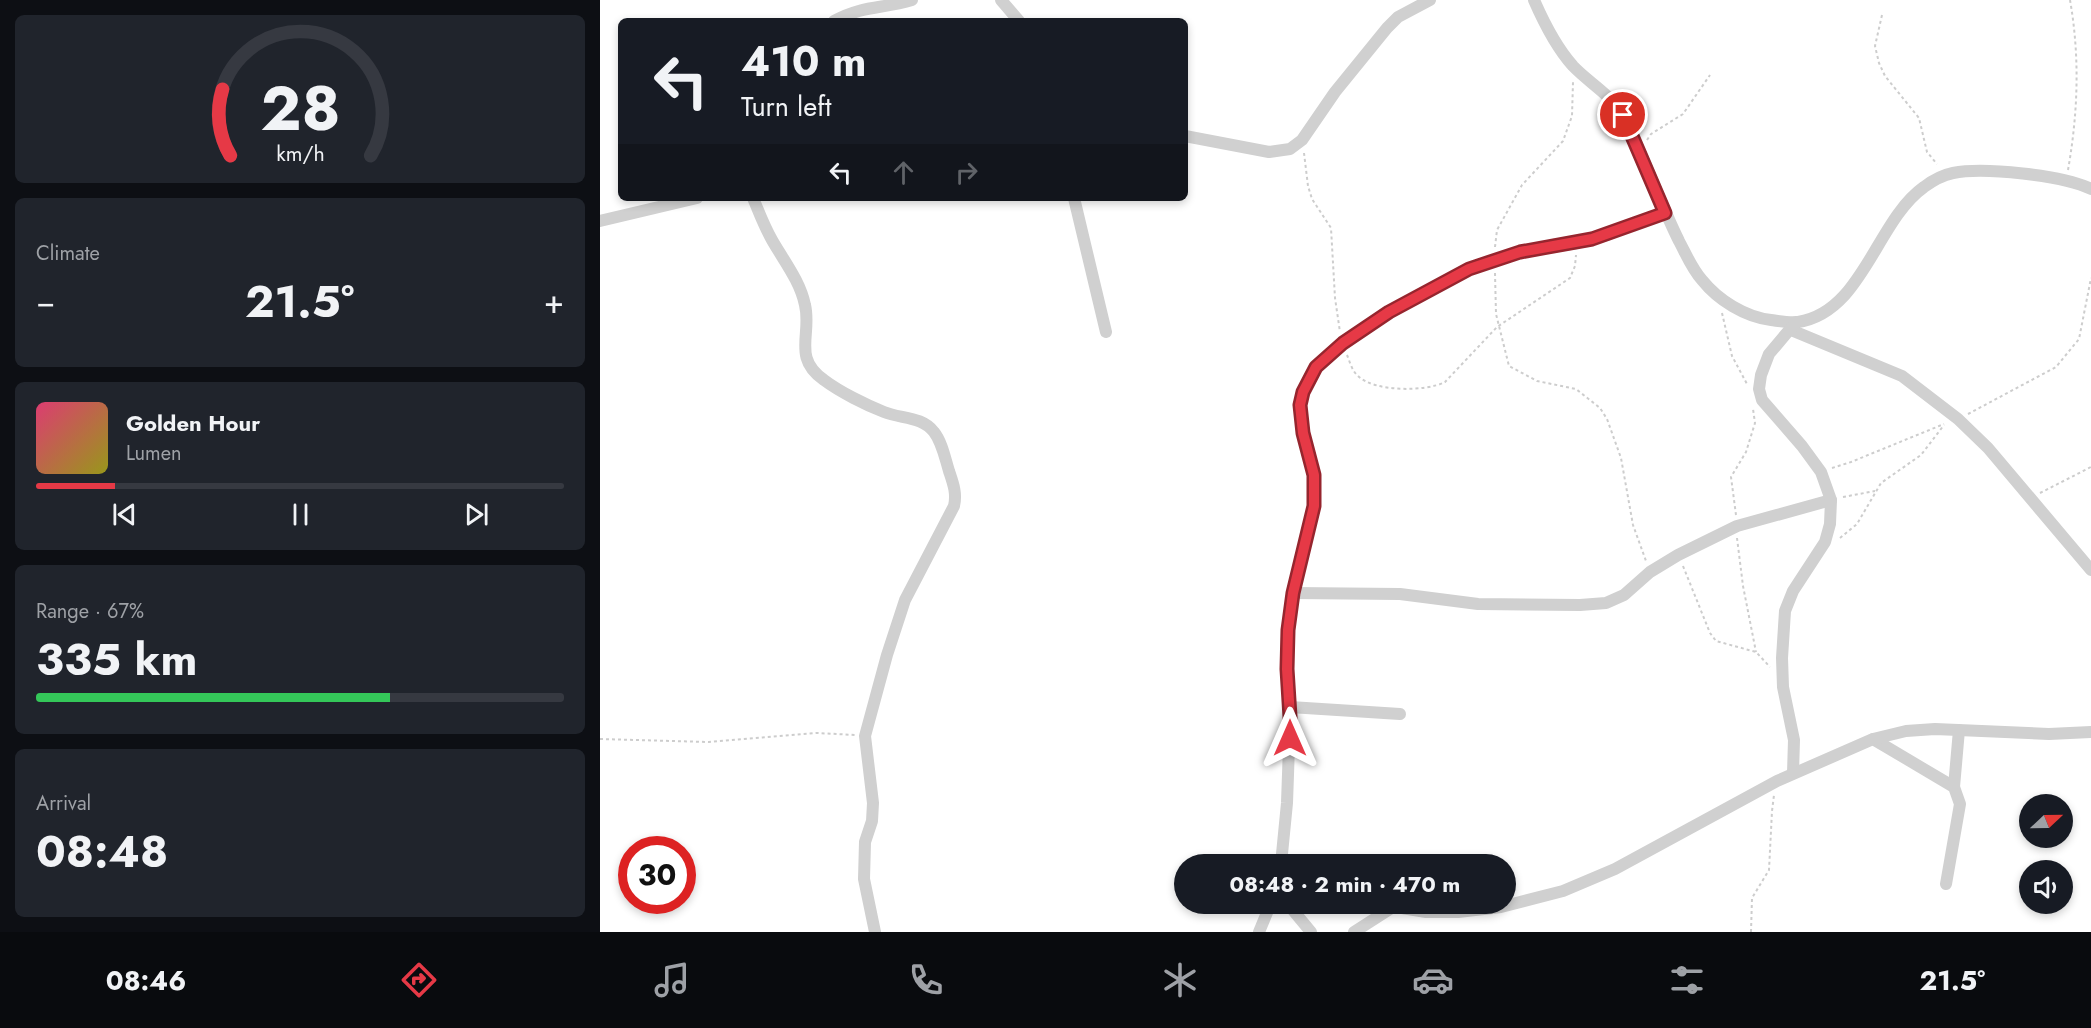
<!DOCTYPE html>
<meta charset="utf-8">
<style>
:root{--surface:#171b24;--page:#20242c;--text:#f1f3f6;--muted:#9ea1a6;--line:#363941;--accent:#e63946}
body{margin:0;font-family:Jost,sans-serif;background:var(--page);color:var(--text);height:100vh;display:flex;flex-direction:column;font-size:22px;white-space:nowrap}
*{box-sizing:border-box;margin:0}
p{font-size:20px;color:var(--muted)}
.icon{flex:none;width:33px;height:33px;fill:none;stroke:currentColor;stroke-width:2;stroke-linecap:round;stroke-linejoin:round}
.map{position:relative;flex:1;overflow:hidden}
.sheet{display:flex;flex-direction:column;gap:15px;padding:15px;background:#0d0f14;width:600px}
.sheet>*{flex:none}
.hud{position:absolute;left:18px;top:18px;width:570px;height:183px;border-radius:9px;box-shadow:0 3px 9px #0003;background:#171b24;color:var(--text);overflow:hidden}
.needle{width:39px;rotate:68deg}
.controls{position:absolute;left:1419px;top:794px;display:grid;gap:12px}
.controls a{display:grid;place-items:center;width:54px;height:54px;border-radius:50%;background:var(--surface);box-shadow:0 3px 9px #0003;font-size:30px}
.speed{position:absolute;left:18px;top:836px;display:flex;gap:12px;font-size:30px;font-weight:700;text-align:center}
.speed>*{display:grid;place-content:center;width:78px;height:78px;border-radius:50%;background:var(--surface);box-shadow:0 3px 9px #0003;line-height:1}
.speed .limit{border:9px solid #d22;background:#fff;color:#111}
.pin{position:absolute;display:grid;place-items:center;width:51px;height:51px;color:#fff;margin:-26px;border:3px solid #fff;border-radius:50%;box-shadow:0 2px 6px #0007}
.me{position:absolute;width:66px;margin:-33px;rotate:0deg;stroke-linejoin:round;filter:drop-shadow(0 0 4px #0008)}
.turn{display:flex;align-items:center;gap:21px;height:126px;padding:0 24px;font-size:27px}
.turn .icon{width:78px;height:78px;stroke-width:2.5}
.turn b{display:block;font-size:42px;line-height:51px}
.lanes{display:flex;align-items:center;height:57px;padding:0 24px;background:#0003;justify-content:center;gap:30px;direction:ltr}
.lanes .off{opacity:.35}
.big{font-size:45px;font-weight:700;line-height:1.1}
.sheet .widget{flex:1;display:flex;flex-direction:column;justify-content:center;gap:9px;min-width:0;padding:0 21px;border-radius:9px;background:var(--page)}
.sheet .dial{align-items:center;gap:0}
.dial svg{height:156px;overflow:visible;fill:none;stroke:var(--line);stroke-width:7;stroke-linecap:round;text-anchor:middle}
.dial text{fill:var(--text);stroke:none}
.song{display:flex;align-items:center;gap:18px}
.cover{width:72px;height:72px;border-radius:9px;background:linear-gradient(135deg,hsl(340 70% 55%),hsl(60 70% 35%))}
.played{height:6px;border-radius:3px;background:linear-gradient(90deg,var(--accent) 15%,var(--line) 15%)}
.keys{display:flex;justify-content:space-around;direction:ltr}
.heat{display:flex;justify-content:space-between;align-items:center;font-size:33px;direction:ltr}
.charge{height:9px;border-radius:4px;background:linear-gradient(90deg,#34c759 67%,var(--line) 0)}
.trip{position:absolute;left:574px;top:854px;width:342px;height:60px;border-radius:30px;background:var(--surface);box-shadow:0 3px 9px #0003;font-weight:700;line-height:60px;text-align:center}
.dock{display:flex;height:96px;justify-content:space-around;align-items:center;background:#090b0e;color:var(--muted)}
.dock .icon{width:42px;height:42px}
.dock .current{color:var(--accent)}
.dock b{font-size:27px;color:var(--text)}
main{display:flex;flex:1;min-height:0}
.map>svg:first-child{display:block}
</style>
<main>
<section class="sheet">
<div class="widget dial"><svg viewBox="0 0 100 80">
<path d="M14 69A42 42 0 1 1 86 69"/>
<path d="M14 69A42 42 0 0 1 10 35" stroke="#e63946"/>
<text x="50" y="56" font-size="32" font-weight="700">28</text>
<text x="50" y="72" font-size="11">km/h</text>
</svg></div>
<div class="widget"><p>Climate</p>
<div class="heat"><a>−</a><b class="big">21.5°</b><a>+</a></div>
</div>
<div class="widget">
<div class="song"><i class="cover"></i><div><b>Golden Hour</b><p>Lumen</p></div></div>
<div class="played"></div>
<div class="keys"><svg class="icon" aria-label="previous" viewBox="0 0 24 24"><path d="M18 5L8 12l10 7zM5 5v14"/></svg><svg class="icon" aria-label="pause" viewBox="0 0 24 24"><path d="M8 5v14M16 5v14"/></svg><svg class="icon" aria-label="next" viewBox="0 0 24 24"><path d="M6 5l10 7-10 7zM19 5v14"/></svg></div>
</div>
<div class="widget"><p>Range · 67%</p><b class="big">335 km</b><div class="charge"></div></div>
<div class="widget"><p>Arrival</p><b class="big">08:48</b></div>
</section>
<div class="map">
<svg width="1491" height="932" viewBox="0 0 1491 932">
<rect width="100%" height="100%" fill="#fff"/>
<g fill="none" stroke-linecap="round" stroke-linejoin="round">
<g stroke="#cdcdcd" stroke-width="2" stroke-dasharray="3 3" stroke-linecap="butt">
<polyline points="1282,15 1275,46 1279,63 1285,76 1319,118 1327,152 1337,164"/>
<polyline points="1047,140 1051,134 1083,114 1110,75"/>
<polyline points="704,153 708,186 712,199 731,228 735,298 740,332"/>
<path d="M1468,170C1478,113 1480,57 1470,0"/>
<polyline points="895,247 897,230 922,185 963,141 972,116 973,82"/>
<polyline points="895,273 896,314 909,366 937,381 976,389 1000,408 1007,419 1021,458 1033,525 1046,561"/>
<polyline points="1122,313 1132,356 1147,384"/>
<path d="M747,355C750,362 752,371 758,376C774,392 826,392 845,382L897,327L970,278L975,266L976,255"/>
<polyline points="1368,414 1456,367 1479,339 1491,278"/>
<polyline points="1232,468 1251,462 1344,424"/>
<polyline points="1440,493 1491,467"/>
<polyline points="1243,497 1275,491"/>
<polyline points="1136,515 1131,477 1146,452 1155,423 1153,409"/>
<polyline points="1137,538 1143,586 1156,652"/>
<polyline points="1240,538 1257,524 1281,483 1321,455 1344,425"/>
<polyline points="1083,566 1110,633 1116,641 1156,652 1170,667"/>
<polyline points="0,739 109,742 217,733 255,735"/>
<polyline points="1151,932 1152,898 1169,870 1172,811 1174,795"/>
</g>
<g stroke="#d0d0d0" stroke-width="12">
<polyline points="401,0 419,21"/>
<path d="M934,0C944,23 956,47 973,66C988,82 1010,94 1021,113C1044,154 1058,199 1079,241C1086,254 1092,269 1102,280C1118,300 1145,317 1171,320C1179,321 1189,323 1198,322C1263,312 1276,221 1324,187C1332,181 1343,175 1353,173C1383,167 1463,175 1491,189"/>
<path d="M234,21C263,5 283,9 312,0"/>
<polyline points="585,136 669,152 690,149 702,140 735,92 787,28 798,17 830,0"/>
<path d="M153,198C159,212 164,226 172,240C184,261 200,281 205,305C212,334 192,358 224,380C240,392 266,405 284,412C301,419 322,416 334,432C342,442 345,458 349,471C353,483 357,493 354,506L305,600L287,655L265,736L273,803L272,821L265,842L264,879L275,932"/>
<polyline points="474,198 506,332"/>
<polyline points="0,221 97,198"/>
<polyline points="1191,330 1302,376 1358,419 1388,448 1491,570"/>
<polyline points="693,593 800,594 878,604 980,605 1006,603 1024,595 1050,572 1078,555 1137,526 1231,500"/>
<polyline points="690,707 800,714"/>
<polyline points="1273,739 1354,787 1360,804 1346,884"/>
<polyline points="1193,773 1194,740 1183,687 1182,658 1185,611 1193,591 1225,542 1230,524 1231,500 1221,472 1202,446 1162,400 1159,389 1161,375 1169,354 1196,322"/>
<polyline points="1354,787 1359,730"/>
<polyline points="681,864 687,803 690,717 687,669 688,630 693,593 714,506 714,475 703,433 700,405 703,392 716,367 743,343 803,304 869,269 920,252 977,243 1007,235 1043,220 1065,213"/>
<polyline points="687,903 711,932"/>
<polyline points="772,903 826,912 858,912 901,907 963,891 1015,869 1177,781 1273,739 1306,731 1335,729 1449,734 1491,732"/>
<polyline points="659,932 671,903"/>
<polyline points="754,932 793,907"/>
</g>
</g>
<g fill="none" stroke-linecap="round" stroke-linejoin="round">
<g stroke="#96252e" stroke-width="15">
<polyline id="route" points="690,738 690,717 687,669 688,630 693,593 714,506 714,475 703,433 700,405 703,392 716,367 743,343 789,312 869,269 920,252 992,239 1065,213 1023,115"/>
</g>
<use href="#route" stroke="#e63946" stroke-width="10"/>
</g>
</svg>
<div class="controls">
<a><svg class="needle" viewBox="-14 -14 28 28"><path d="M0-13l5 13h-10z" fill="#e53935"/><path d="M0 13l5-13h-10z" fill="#9ea1a6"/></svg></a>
<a><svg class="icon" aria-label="sound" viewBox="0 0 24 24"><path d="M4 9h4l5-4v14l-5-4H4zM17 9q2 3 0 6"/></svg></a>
</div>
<div class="speed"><div class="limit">30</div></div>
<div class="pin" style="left:1023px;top:115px;background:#d93025"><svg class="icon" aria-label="arrive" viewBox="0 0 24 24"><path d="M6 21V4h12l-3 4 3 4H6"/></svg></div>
<svg class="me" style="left:690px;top:738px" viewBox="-20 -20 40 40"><path d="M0-17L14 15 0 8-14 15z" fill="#e63946" stroke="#fff" stroke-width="4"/></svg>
<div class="trip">08:48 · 2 min · 470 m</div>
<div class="hud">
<div class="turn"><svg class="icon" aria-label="left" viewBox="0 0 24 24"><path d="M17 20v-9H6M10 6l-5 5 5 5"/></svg><div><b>410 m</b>Turn left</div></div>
<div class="lanes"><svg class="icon" aria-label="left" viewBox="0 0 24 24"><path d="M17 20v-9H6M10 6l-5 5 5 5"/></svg><svg class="icon off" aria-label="ahead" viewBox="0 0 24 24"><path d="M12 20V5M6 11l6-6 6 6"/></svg><svg class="icon off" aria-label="right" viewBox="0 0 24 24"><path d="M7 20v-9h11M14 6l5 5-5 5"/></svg></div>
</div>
</div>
</main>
<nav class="dock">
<b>08:46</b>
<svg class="icon current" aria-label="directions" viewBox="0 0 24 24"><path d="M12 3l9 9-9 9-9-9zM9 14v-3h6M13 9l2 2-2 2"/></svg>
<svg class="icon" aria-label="music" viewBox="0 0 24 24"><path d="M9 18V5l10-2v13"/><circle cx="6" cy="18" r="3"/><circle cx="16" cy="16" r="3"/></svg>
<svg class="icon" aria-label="phone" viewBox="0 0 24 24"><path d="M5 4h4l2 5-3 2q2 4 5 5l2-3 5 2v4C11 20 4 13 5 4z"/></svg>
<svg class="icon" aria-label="climate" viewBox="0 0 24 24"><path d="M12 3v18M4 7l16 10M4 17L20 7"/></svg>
<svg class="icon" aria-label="car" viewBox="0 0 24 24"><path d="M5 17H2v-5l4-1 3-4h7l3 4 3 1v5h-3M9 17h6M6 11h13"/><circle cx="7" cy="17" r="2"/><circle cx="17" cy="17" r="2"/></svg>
<svg class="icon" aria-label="filters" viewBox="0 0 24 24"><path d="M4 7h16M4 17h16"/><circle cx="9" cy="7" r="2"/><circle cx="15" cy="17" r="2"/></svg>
<b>21.5°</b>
</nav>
